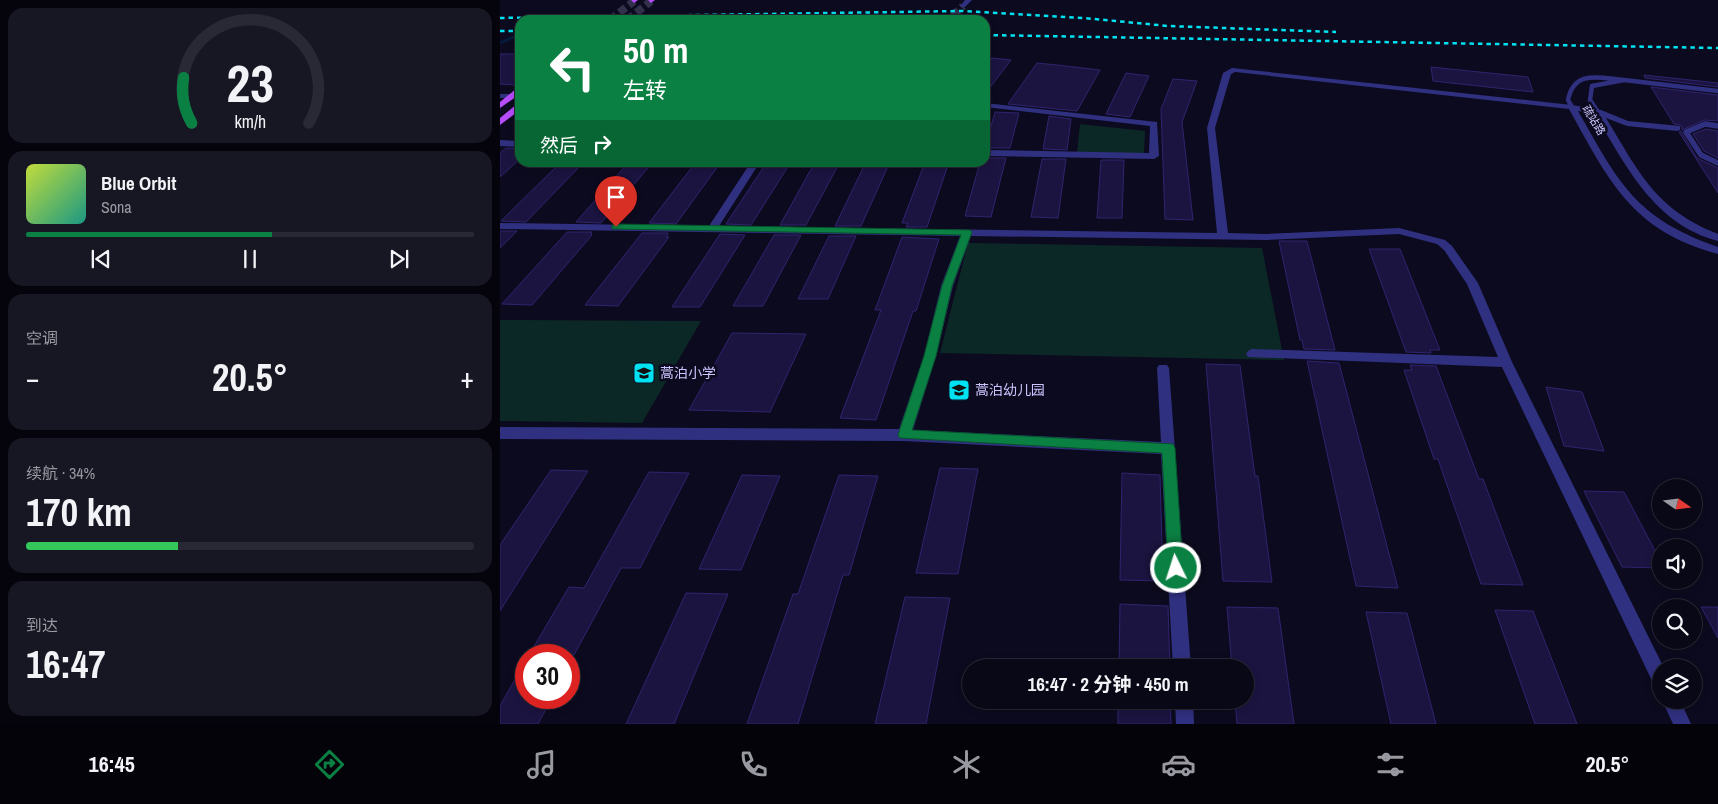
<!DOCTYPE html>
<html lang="zh">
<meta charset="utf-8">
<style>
:root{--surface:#090816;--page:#171623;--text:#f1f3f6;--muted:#999aa1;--line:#292935;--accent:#0b8043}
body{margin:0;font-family:"Archivo Narrow","Noto Sans SC",sans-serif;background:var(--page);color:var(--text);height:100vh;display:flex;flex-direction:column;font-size:19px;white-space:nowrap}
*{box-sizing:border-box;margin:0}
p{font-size:16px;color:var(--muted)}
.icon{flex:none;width:28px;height:28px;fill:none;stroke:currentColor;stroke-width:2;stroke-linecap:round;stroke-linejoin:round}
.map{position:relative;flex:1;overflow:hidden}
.drawer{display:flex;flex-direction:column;gap:8px;padding:8px;background:#05040c;width:500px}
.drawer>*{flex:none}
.hud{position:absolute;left:15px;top:15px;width:475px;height:152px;border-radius:15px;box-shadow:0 2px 8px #0003,0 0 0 1px var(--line);background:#0b8043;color:#fff;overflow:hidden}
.needle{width:32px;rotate:104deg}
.fabs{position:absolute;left:1152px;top:479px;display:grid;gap:10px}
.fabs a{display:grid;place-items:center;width:50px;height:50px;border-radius:50%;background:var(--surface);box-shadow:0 2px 8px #0003,0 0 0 1px var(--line);font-size:25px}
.speed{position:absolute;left:15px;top:644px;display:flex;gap:10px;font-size:25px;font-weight:700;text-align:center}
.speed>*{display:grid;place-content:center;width:65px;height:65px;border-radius:50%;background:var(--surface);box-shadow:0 2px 8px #0003,0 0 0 1px var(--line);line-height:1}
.speed .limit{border:8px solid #d22;background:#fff;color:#111}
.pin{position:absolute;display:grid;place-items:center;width:42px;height:42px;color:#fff;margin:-51px -21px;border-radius:50% 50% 50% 0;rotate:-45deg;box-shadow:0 0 5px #0007}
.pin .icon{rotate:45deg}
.me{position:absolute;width:55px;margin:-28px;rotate:356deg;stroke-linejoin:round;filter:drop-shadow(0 0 4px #0008)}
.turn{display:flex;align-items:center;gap:18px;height:105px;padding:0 25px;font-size:22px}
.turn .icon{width:65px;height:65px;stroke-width:2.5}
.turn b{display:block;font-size:35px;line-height:42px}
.then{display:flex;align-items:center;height:48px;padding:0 25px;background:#0003;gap:10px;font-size:19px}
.big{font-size:38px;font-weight:700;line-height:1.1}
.drawer .tile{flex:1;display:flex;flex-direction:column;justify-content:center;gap:8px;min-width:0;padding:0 18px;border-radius:15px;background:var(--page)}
.drawer .dial{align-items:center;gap:0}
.dial svg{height:130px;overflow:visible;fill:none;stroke:var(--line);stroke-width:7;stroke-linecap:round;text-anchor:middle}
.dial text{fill:var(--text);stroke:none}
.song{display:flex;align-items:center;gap:15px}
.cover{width:60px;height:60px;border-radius:8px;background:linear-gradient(135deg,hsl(70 70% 55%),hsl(170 70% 35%))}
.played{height:5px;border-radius:2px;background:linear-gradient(90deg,var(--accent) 55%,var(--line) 55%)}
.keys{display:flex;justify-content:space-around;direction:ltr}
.heat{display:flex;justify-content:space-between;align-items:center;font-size:28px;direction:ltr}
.charge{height:8px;border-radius:4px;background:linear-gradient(90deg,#34c759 34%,var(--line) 0)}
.trip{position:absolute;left:462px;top:659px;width:292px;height:50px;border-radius:25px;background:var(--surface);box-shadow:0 2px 8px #0003,0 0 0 1px var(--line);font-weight:700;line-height:50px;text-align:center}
.tab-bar{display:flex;height:80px;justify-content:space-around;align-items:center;background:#040309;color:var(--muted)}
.tab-bar .icon{width:35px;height:35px}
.tab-bar .active{color:var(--accent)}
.tab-bar b{font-size:22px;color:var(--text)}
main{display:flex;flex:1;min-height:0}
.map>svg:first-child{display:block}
</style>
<main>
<section class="drawer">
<div class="tile dial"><svg viewBox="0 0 100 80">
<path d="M14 69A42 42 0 1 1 86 69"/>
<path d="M14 69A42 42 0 0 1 9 41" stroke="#0b8043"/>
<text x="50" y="56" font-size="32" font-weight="700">23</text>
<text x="50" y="72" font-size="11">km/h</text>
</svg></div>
<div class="tile">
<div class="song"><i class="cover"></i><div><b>Blue Orbit</b><p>Sona</p></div></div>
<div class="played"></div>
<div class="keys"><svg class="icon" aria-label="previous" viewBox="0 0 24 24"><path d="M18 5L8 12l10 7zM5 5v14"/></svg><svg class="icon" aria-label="pause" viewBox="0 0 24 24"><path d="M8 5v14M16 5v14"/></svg><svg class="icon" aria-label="next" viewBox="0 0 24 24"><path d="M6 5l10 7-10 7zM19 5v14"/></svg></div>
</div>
<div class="tile"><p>空调</p>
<div class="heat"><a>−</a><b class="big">20.5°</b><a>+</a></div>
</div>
<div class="tile"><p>续航 · 34%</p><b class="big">170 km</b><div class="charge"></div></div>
<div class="tile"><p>到达</p><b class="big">16:47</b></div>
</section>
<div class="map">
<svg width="1218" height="724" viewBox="0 0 1218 724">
<rect width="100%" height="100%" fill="#0c0a1e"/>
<g fill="#0c2826">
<polygon points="580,124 645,131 644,154 577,153"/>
<polygon points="468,243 762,248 784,360 440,353"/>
<polygon points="0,320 201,321 142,423 0,421"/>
</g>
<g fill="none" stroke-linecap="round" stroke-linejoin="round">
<polyline stroke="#041b3c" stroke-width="3" points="0,43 16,36"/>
</g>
<g fill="#1b1440" stroke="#30246f">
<polygon points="0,54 20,54 20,81 15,85 0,84"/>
<polygon points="492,58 511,60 485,94 485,67"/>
<polygon points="537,63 557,65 600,70 577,111 508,104"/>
<polygon points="931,67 1028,77 1033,92 933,81"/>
<polygon points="626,73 649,76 630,117 606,114"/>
<polygon points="1144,75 1218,83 1218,87 1145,78"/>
<polygon points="673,79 697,81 682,122 693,220 665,219 661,109"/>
<polygon points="1151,87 1218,95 1218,121 1204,120 1182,130 1181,125 1174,124"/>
<polygon points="495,112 519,113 510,148 485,148"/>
<polygon points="549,116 571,119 567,150 543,149"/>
<polygon points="1206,129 1218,131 1218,158 1204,151 1193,134"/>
<polygon points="1181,131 1197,158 1218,168 1218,193 1179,132"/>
<polygon points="6,148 20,149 20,159 0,177 0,153"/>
<polygon points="485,158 506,158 491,217 465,216 480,162 485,162"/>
<polygon points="542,159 566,159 558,218 531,217"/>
<polygon points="601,160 624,160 622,218 597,218"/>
<polygon points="61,162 84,162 26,222 1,221"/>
<polygon points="129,162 153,162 101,223 76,222"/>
<polygon points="196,162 221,162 176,224 149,223"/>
<polygon points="267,162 291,162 251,225 226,224"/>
<polygon points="315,162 340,162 306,225 280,225"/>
<polygon points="366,162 390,162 361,226 335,226"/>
<polygon points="425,162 449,162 427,227 406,227 408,223 402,223"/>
<polygon points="0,231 17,231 0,248"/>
<polygon points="67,232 92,232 91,235 92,235 32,305 2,304"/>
<polygon points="142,233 168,233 166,237 169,237 118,306 85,305"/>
<polygon points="220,234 245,235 200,307 172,307"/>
<polygon points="274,235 301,235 263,306 233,306"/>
<polygon points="329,236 356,236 328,299 298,299"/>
<polygon points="402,237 439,239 416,311 413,311 376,420 340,418 381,310 375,310"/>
<polygon points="779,241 807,241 835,350 804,349 802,340 800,340"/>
<polygon points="869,249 900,249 940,350 930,350 931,353 906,352"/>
<polygon points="232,333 306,334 270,412 189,410"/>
<polygon points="807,361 839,363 898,588 856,586"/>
<polygon points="706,364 740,365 755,476 758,476 772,582 723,581"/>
<polygon points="910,365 936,366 979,479 983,479 1023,585 981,584 938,459 934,459 904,370 912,370"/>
<polygon points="1046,387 1082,392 1104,451 1064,446"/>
<polygon points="440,468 478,469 458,574 416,573"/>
<polygon points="51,470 88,471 0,611 0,545"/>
<polygon points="149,472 189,473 140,568 121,568 74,655 29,655 69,587 84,588"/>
<polygon points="622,473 660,475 663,581 620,580"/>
<polygon points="242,475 280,476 241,570 199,569"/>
<polygon points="339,475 378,476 349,575 343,575 298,724 247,724 293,594 298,594"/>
<polygon points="1084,491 1124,492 1161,562 1161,568 1122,567"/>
<polygon points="186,593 228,594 174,724 126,724"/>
<polygon points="405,597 450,598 426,724 375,724"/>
<polygon points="620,604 668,606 670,668 619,668"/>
<polygon points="727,607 778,608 794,724 737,724 735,700 746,700 746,668 732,668"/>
<polygon points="1201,607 1218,607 1218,638"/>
<polygon points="995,610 1033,611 1077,724 1035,724"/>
<polygon points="866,612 907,613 936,724 891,724"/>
<polygon points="26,660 26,698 52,698 38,724 0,724 0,706"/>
<polygon points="618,700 670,700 671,724 618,724"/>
</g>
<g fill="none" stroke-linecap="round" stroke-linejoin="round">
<polyline stroke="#32304b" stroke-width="8" stroke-dasharray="8 4" stroke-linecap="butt" points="453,16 463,6"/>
<g stroke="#32304b" stroke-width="8" stroke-dasharray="8 4" stroke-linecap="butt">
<polyline points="110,20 134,1"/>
<polyline points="127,20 151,1"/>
</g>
<g stroke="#303081" stroke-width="4.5">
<polyline points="1124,80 1218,91"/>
<path d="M1072,107L1068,100C1074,69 1100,78 1124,80L1092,86L1090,100L1098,112"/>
</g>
<polyline stroke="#303081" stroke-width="5.5" points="1218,126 1205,124 1186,132 1201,155 1218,163"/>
<g fill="#303081" fill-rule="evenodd">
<polygon points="465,0 472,0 465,7 461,7 460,6"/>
<polygon points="453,14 456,16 452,20 445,20"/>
<polygon points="732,68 739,70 731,74 715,128 728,233 766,234 899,228 945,240 952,246 978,283 1012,362 1164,668 1161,668 1161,690 1155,687 1002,367 748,357 746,354 748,351 752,349 998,357 967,284 944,250 937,244 899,234 766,240 471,236 453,286 436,356 413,430 661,442 657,368 659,365 667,365 669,368 691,668 673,668 661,454 404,441 0,439 0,427 399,429 424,356 441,286 460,236 0,229 0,223 209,226 251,162 260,162 219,226 717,233 707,128 723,73"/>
<polygon points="485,103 657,122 659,156 654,159 485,156 485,150 649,153 650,126 485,107"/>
<polygon points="0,140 20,141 20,147 0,146"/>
<polygon points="675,700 693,700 694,724 676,724"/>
<polygon points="1162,700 1180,700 1191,724 1173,724"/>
</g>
<g fill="#303081" fill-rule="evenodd">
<path d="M732,68L1072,105L1101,110L1128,121L1180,126V130L1177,131L1127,126L1106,118C1139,172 1155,209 1218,234V241C1154,224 1126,166 1095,114L1078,111C1119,183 1135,218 1218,247V254C1132,231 1109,181 1069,109L735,72L731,70Z"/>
<polygon points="0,94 12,94 16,96 12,98 0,98"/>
</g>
<g fill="#b64dff" fill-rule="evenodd">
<polygon points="131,0 138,0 134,3"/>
<polygon points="148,0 155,0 151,3"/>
<polygon points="17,88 20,88 20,94 0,108 0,102"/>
<polygon points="17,104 20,104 20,110 0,125 0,118"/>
</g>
<g stroke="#00e2f1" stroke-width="2.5" stroke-dasharray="4.5 4" stroke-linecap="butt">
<polyline points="0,18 462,11 584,18 668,26 836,32"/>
<polyline points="0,31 20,31"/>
<polyline points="485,35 1218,48"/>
</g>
</g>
<polygon fill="#0b8043" stroke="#07532c" points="116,224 470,230 472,232 452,286 436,356 412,430 673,444 675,448 683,568 681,573 676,575 670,573 668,568 662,453 400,438 398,435 424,356 442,286 461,235 112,229 112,225"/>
<defs>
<g id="school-square" transform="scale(1.125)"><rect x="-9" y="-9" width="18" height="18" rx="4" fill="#00e2f1" stroke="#0c0a1e"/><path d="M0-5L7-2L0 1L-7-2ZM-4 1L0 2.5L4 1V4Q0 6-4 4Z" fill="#111"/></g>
</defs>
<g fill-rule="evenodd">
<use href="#school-square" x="144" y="373"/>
<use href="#school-square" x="459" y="390"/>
</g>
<g text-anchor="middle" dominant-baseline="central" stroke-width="5" stroke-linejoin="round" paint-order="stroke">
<g font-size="11" fill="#cbc6ff" stroke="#0c0a1e">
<text transform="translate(1094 120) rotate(59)">疏站路</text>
</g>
<g font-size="14" fill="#cbc6ff" stroke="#0c0a1e" text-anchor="start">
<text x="160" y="373">蒿泊小学</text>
<text x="475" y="390">蒿泊幼儿园</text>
</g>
</g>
</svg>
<div class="fabs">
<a><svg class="needle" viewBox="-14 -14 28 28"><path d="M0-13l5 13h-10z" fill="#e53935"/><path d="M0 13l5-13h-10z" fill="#999aa1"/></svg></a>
<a><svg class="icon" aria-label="sound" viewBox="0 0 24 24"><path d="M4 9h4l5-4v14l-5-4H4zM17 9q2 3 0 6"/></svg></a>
<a><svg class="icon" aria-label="search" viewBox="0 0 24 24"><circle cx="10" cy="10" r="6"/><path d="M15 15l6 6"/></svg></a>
<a><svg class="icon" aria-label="layers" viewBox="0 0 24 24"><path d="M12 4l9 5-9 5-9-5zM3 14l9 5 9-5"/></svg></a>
</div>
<div class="speed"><div class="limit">30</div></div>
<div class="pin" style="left:116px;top:227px;background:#d93025"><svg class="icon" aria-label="arrive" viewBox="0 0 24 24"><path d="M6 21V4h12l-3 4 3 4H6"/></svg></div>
<svg class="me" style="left:676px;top:568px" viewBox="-20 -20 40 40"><circle r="17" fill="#0b8043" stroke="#fff" stroke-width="3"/><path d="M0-11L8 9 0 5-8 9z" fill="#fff"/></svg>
<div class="trip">16:47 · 2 分钟 · 450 m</div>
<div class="hud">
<div class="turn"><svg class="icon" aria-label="left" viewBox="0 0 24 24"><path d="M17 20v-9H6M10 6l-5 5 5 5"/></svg><div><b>50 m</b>左转</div></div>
<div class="then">然后<svg class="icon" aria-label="right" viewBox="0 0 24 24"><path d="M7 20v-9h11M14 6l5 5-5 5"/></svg></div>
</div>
</div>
</main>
<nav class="tab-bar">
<b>16:45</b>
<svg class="icon active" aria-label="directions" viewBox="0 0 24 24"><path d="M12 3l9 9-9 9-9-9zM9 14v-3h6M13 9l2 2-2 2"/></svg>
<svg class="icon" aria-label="music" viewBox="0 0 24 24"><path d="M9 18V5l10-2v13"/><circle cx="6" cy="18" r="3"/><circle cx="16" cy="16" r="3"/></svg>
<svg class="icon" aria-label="phone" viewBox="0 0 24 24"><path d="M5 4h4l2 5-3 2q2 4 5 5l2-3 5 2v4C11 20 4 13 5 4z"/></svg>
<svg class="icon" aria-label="climate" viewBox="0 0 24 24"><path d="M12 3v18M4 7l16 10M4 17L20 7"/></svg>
<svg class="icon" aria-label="car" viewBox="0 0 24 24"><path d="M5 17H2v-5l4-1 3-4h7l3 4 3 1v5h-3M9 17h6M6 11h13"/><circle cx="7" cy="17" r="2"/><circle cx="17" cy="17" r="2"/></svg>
<svg class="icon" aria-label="filters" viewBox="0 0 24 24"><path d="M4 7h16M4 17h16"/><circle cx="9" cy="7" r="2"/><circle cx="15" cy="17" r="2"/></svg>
<b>20.5°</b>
</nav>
